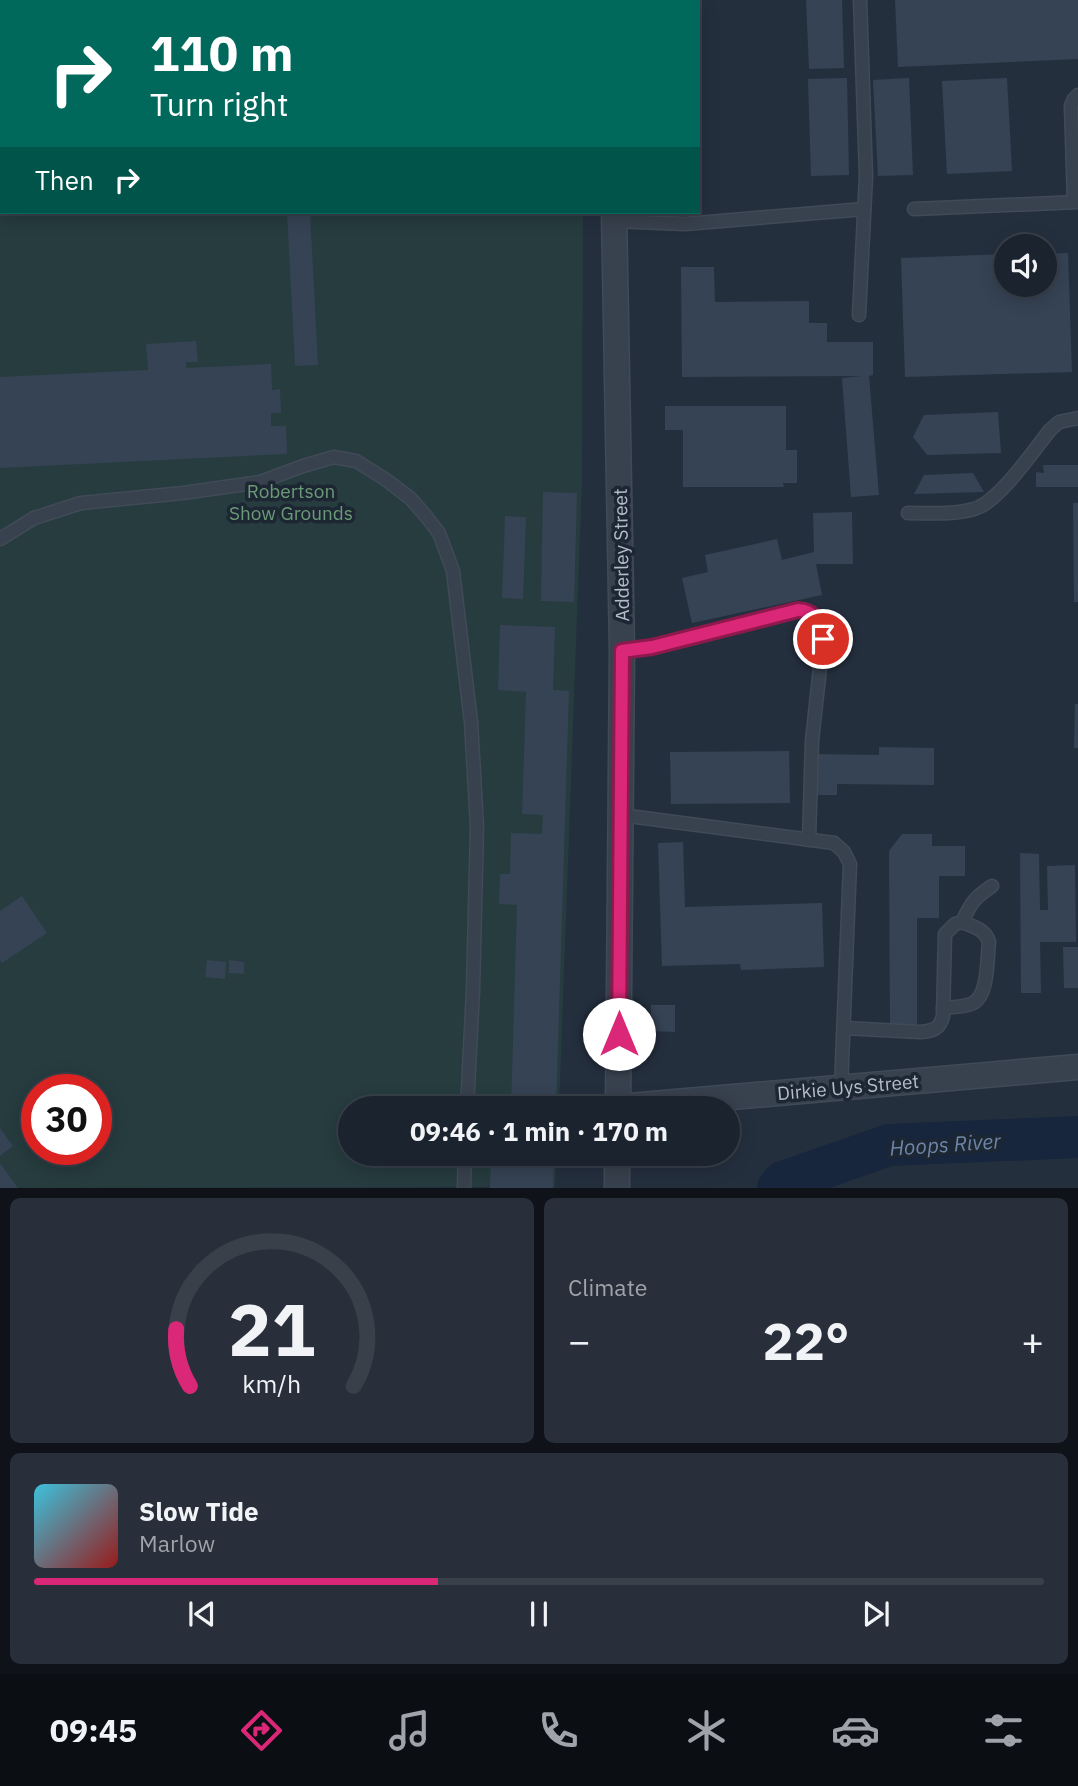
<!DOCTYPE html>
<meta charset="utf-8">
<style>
:root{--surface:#1b232e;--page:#282f3a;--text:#f1f3f6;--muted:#a0a4aa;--line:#39404a;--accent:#db2777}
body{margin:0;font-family:"IBM Plex Sans",sans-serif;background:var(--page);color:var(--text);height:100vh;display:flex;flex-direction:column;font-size:26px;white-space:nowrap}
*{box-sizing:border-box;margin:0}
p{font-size:23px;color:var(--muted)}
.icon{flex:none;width:38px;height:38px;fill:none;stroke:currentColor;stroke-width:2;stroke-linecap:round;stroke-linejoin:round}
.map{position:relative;height:1188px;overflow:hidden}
.drawer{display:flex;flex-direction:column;gap:10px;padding:10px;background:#0f1319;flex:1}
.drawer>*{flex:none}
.banner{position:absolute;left:0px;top:0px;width:700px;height:214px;box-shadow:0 4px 18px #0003,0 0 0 2px var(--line);background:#00695c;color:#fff;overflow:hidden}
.tools{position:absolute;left:994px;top:234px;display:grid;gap:14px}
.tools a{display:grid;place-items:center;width:63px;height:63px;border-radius:50%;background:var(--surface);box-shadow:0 4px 18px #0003,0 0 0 2px var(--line);font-size:35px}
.speed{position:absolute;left:21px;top:1074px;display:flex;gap:14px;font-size:35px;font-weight:700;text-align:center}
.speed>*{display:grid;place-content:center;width:91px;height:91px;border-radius:50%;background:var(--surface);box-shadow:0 4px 18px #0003,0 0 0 2px var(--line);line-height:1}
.speed .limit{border:10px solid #d22;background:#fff;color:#111}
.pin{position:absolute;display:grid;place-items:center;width:60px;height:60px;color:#fff;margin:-30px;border:4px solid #fff;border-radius:50%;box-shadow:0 2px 7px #0007}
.me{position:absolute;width:77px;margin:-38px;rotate:0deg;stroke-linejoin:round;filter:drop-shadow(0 0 5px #0008)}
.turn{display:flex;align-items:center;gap:24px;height:147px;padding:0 35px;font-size:32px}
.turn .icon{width:91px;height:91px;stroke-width:2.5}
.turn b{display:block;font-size:49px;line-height:60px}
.then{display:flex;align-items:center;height:66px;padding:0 35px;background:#0003;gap:14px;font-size:26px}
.big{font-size:52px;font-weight:800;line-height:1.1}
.drawer .widget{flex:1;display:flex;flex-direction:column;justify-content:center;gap:10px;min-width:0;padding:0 24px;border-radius:10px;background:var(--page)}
.drawer .dial{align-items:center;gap:0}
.dial svg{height:182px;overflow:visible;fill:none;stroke:var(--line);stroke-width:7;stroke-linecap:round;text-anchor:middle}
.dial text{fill:var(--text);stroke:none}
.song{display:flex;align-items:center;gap:21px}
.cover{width:84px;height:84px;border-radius:10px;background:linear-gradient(135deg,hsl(190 70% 55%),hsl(0 70% 35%))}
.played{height:7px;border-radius:4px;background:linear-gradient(90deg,var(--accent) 40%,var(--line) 40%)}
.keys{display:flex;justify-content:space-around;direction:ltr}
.heat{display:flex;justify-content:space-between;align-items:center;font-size:38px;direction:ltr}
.drawer .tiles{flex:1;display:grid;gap:10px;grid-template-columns:1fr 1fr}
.widget:last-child{grid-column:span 2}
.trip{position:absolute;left:338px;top:1096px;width:402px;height:70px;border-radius:35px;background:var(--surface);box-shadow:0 4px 18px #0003,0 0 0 2px var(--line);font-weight:800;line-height:70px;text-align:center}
.dock{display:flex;height:112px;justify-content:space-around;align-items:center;background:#0b0e12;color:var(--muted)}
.dock .icon{width:49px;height:49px}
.dock .current{color:var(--accent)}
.dock b{font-size:32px;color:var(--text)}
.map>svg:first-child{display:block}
</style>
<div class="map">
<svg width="1078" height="1188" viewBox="0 0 1078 1188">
<rect width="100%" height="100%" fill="#242f3e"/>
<path fill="#263c3f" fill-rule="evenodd" d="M0,0H584V2H2V212H583L582,480L559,1108H350V1153H557L555,1187L0,1188ZM37,1090H96V1150H37Z"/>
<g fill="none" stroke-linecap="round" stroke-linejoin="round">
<polyline stroke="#17263c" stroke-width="42" points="778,1188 783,1182 889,1145 1078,1137"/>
</g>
<g fill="#364354">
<polygon points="806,0 842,0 844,68 809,69"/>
<polygon points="895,0 1078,0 1078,59 898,67"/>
<polygon points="847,78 849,175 811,176 808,79"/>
<polygon points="909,78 913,175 878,176 873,80"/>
<polygon points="1007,78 1012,171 947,174 942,81"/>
<polygon points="287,212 310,212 318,365 295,366"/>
<polygon points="1068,253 1072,372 905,377 901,258 1006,254 1006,285 1045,285 1045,254"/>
<polygon points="681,267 714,267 715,302 809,301 809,323 827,323 827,342 873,342 873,375 869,376 879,495 851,497 842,378 862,376 682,377"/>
<polygon points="196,341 198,362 186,362 186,368 271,364 272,390 280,389 281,413 271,413 271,426 286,426 287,454 0,468 0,377 148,370 146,344"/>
<polygon points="665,406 786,406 786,450 797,450 797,483 783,483 784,487 683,487 683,430 665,430"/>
<polygon points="998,412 1001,453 927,455 913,437 924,415"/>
<polygon points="1043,465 1078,465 1078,487 1036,487 1036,472 1044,473"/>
<polygon points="973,473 984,492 914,494 924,475"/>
<polygon points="543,492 577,493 574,602 541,601"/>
<polygon points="1073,503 1078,503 1078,602 1074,602"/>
<polygon points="852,512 853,564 816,564 822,595 692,623 682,578 708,572 705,555 777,539 782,560 814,552 813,513"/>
<polygon points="505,516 526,517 523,599 502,598"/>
<polygon points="500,625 555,627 553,690 569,691 556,1108 511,1108 517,905 499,904 500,874 510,874 511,833 542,834 543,815 522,814 526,692 498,690"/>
<polygon points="1075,704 1078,704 1078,748 1074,748"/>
<polygon points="879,747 934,748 934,785 837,784 837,795 814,795 814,754 879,755"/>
<polygon points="789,751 790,803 671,804 670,752"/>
<polygon points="902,834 932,834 932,846 965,846 965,876 939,876 939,918 917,918 917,1025 890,1024 889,851"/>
<polygon points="683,842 685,907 822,903 824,967 741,970 740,964 662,966 658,843"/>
<polygon points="1020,853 1039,854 1040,910 1048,910 1047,866 1075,865 1076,942 1040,942 1041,993 1021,993"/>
<polygon points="22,896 47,933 2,963 0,960 0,911"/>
<polygon points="1063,947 1078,947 1078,988 1064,988"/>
<polygon points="207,960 226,962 225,979 205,977"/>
<polygon points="229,960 244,962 244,974 229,973"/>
<polygon points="651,1005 675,1005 675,1032 651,1031"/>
<polygon points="0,1128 13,1146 0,1156"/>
<polygon points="491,1153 554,1153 553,1188 490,1188"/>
<polygon points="0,1163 18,1188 0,1188"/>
</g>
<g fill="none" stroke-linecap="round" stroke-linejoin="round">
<g stroke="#414a57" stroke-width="15">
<g id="service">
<polyline points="1074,202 1071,106 1074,99 1078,95"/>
<polyline points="914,209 1078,202"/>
<polyline points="615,221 685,224 864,209"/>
<polyline points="859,315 866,176 860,0"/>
<path d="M908,513C930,513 953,515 974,509C998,503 1034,450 1050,430L1059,422L1078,418"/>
<polyline points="0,539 34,518 81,503 183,493 260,482 303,466 334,457 356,461 385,479 410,498 425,515 439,533 453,571 471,722 477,827 473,990 467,1108"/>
<path d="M622,651L652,647L798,610C815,611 821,624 823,640L812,741L809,840"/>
<polyline points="621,815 834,843 844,852 850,864 841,1088"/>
<path d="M943,1008C952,1007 962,1007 971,1004C989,998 987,958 989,942C985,929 974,927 962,922"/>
<path d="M844,1028L920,1032C933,1031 940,1029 943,1016L945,934L955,924L962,922C971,903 974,898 992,886"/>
<polyline points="464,1188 465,1153"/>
</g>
</g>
<g stroke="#414a57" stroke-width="27">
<g id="minor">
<polyline points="614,2 614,0"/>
<polyline points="614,212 622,651 618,1108"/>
<polyline points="618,1107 1078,1067"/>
<polyline points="617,1188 617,1153"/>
</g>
</g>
<use href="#service" stroke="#38414e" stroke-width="12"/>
<use href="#minor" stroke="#38414e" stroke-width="24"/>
</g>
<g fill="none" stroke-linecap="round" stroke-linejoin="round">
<g stroke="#8e194d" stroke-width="18">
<path id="route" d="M619,1034L622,651L652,647L798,610C815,611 821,624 823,639"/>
</g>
<use href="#route" stroke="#db2777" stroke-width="12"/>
</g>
<g text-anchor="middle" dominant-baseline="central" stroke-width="7" stroke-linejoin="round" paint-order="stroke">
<g font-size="19" fill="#6b9a76" stroke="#1d2633">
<text x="291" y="491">Robertson<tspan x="291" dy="22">Show Grounds</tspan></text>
</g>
<g font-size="19" fill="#b4bcc9" stroke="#1d2633">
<text transform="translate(621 555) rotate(-91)">Adderley Street</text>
<text transform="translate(848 1087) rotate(-5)">Dirkie Uys Street</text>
</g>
<g font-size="21" font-style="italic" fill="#6d86a8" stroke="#1d2633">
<text transform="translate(945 1144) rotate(-4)">Hoops River</text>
</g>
</g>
</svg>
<div class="tools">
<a><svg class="icon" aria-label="sound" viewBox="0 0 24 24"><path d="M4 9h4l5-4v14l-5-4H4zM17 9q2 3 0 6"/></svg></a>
</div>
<div class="speed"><div class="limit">30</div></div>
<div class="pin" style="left:823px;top:639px;background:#d93025"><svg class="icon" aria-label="arrive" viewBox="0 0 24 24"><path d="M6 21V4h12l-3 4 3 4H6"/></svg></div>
<svg class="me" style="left:619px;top:1034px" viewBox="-20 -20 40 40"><circle r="19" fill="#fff"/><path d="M0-13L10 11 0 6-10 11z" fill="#db2777"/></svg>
<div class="trip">09:46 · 1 min · 170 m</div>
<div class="banner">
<div class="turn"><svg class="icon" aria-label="right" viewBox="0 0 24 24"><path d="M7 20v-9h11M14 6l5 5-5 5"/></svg><div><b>110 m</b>Turn right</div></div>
<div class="then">Then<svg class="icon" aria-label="right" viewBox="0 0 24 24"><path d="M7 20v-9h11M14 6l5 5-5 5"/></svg></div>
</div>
</div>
<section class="drawer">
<div class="tiles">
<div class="widget dial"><svg viewBox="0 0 100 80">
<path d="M14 69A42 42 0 1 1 86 69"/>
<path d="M14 69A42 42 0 0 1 8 44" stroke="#db2777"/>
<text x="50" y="56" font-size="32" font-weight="700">21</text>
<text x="50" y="72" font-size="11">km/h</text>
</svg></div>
<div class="widget"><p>Climate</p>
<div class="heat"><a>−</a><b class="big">22°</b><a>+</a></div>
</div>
<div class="widget">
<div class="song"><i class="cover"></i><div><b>Slow Tide</b><p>Marlow</p></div></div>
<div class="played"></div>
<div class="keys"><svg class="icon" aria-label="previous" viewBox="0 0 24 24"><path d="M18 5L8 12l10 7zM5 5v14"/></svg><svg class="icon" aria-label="pause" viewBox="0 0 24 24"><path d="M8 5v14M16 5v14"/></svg><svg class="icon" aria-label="next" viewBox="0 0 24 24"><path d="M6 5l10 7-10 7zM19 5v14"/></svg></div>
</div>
</div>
</section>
<nav class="dock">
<b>09:45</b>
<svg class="icon current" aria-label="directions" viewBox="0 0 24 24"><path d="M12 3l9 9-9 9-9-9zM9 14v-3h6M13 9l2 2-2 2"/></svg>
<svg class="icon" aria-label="music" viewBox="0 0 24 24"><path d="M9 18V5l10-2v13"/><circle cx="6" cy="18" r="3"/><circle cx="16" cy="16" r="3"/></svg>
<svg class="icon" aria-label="phone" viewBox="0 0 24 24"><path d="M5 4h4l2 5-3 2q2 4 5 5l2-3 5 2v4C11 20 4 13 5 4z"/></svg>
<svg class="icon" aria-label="climate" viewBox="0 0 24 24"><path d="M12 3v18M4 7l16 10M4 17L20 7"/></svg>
<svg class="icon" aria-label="car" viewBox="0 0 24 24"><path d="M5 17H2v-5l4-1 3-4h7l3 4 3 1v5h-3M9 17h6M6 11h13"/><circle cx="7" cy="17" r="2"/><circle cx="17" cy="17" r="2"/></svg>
<svg class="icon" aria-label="filters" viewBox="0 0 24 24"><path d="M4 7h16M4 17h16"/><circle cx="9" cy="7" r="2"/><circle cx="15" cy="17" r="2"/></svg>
</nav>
